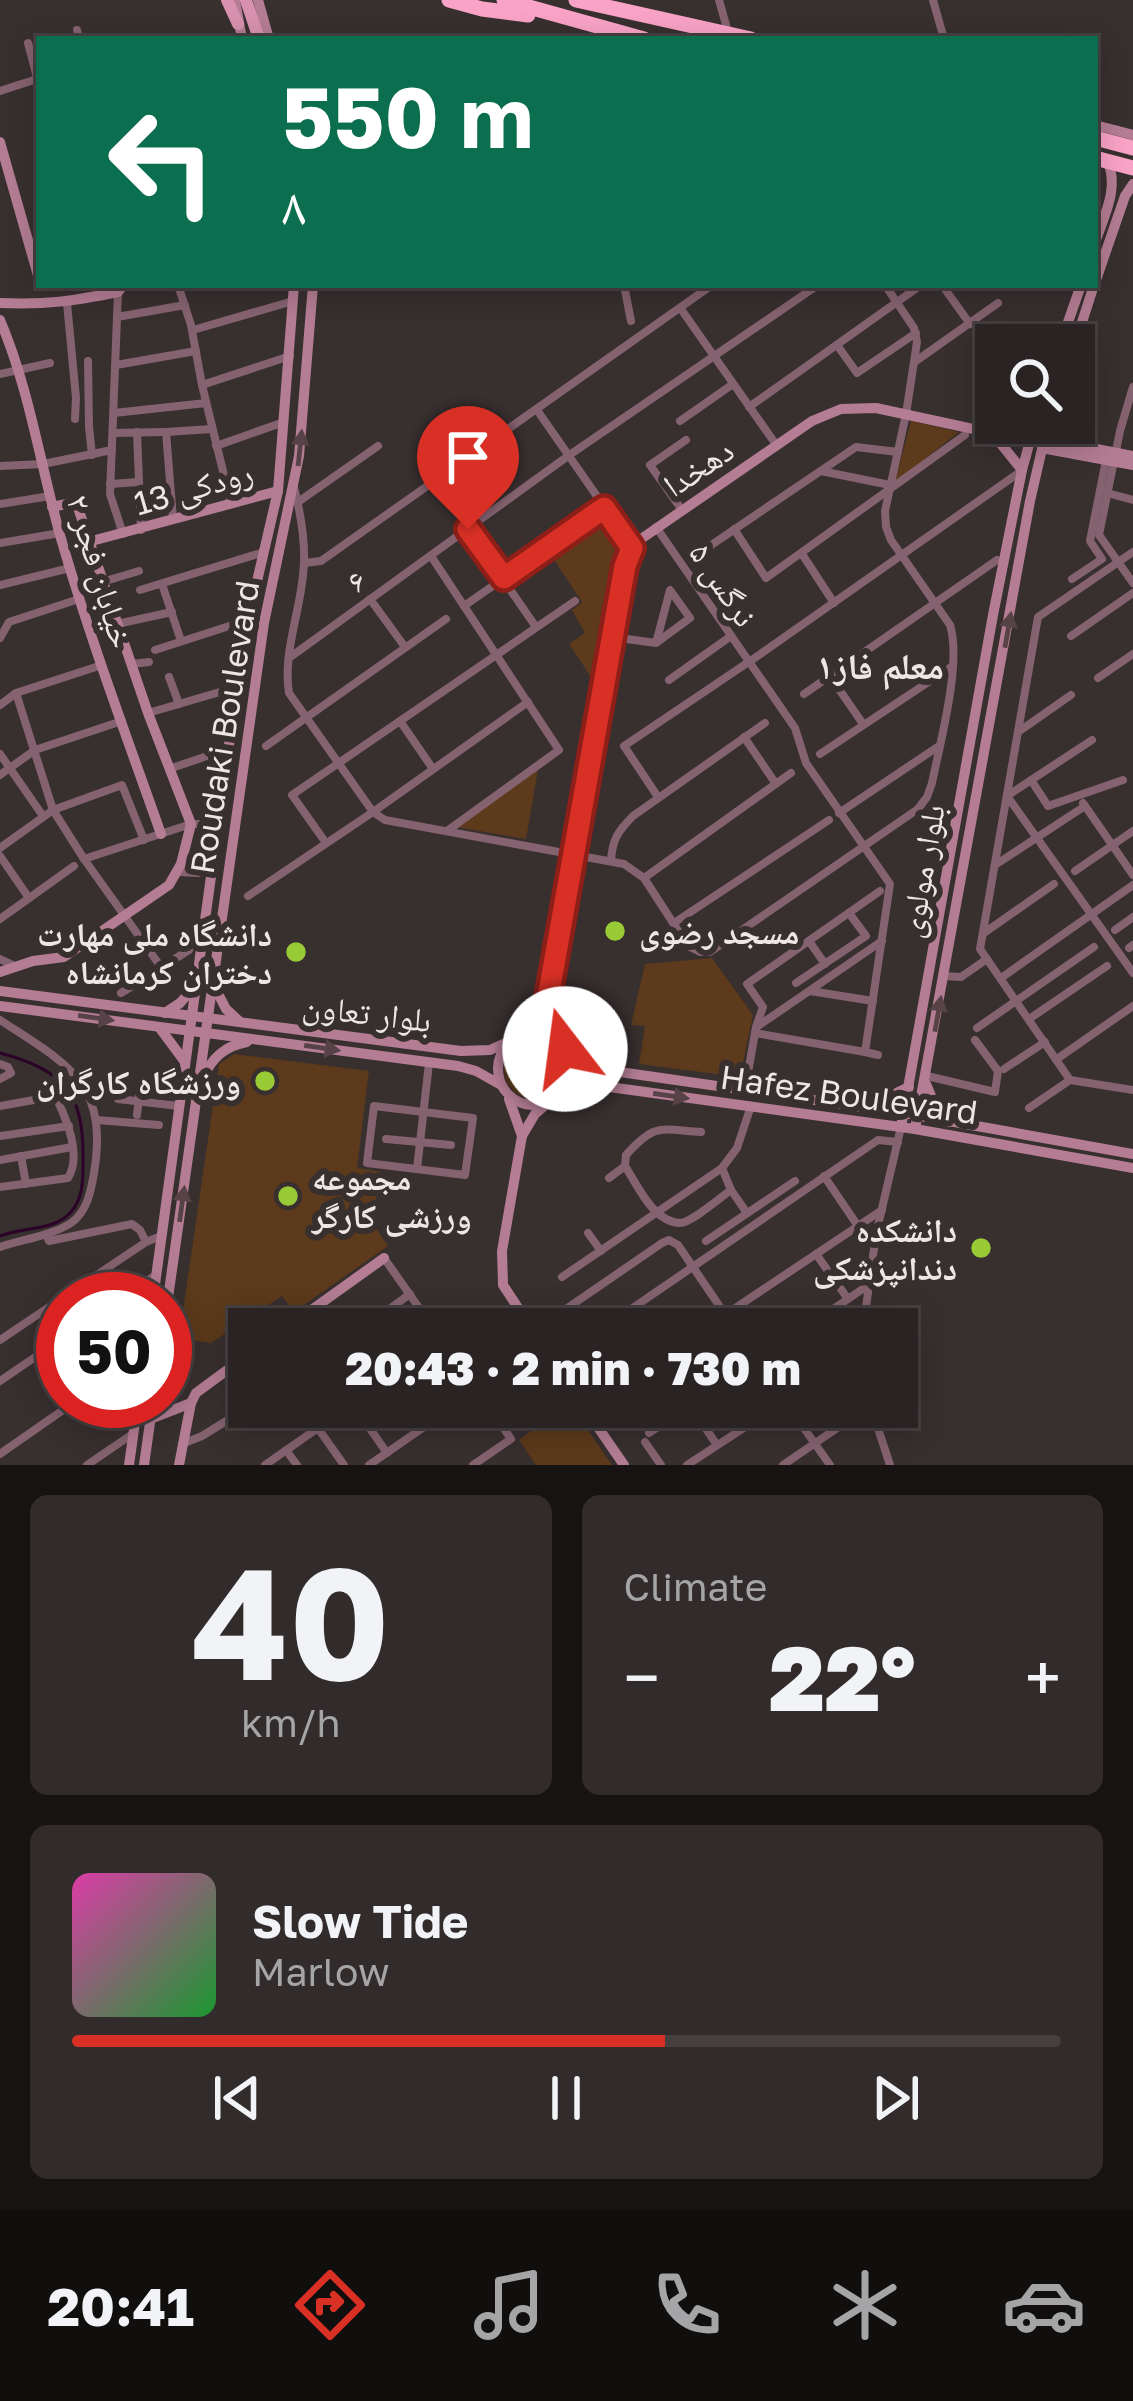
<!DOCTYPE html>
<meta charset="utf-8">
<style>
:root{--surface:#2a2323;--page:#322b2b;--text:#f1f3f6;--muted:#a5a4a6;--line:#464041;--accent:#d93025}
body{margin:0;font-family:"Golos Text","Noto Naskh Arabic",sans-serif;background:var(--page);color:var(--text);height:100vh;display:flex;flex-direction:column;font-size:45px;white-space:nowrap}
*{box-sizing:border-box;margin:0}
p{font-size:39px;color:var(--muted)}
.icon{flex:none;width:66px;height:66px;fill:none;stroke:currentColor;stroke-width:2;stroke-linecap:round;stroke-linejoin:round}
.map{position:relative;height:1465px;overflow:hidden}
.panel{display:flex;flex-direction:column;gap:30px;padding:30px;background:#171313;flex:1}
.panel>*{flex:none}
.hud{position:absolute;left:36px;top:36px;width:1062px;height:252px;border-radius:0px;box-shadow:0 6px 30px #0003,0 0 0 3px var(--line);background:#0b6e4f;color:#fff;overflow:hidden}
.controls{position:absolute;left:975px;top:324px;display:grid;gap:24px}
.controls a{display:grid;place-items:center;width:120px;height:120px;border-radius:0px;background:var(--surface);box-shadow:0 6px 30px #0003,0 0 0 3px var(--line);font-size:60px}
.speed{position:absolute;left:36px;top:1272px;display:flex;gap:24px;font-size:60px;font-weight:700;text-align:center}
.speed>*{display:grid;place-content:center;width:156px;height:156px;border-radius:50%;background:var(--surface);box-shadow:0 6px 30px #0003,0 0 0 3px var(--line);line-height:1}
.speed .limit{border:18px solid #d22;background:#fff;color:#111}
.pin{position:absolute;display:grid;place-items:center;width:102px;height:102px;color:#fff;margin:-123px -51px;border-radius:50% 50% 50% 0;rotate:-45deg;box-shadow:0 0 12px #0007}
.pin .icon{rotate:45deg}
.me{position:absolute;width:132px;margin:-66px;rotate:345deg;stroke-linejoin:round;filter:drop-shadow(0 0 9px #0008)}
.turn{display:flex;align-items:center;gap:42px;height:252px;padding:0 48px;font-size:54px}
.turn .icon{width:156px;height:156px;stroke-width:2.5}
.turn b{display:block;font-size:84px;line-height:102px}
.big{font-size:90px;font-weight:800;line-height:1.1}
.panel .tile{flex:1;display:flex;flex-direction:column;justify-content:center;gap:18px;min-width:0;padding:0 42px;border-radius:18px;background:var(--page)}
.panel .dial{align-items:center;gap:0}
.dial b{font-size:156px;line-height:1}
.song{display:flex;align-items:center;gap:36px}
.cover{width:144px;height:144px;border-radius:18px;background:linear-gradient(135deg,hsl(320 70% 55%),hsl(130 70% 35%))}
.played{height:12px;border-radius:6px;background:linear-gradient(90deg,var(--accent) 60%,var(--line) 60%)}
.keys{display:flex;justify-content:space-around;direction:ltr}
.heat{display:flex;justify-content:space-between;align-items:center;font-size:66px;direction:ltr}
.panel .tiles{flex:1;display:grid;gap:30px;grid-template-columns:1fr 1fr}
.tile:last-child{grid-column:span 2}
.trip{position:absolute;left:228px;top:1308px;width:690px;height:120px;border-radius:0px;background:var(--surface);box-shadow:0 6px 30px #0003,0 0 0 3px var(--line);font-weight:800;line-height:120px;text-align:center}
.dock{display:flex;height:192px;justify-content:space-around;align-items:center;background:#110e0e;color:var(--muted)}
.dock .icon{width:84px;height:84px}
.dock .selected{color:var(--accent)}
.dock b{font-size:54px;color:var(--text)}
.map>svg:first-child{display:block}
</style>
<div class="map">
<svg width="1133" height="1465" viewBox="0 0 1133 1465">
<rect width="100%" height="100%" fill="#382f2f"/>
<g fill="#5c3a1b">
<polygon points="911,421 959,432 895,482"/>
<polygon points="598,519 618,546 593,680 569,644 585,633 572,610 582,602 549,552"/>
<polygon points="538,770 526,839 456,827"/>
<polygon points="712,958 753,1015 740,1077 639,1064 645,1026 631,1025 645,964"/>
<circle cx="534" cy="1069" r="30"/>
<polygon points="234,1054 369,1071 357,1168 382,1172 371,1221 388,1246 294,1312 282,1296 211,1343 179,1338 219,1064"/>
<polygon points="529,1407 572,1407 612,1465 536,1465 519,1440 541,1424"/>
</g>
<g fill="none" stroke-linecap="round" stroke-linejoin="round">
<path stroke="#2c0229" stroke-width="3" d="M0,1053C63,1070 84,1092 83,1159C83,1177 84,1199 70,1213C54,1231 22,1227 0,1236"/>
<g stroke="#856270" stroke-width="8">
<polyline points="719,0 728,32"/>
<polyline points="933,0 944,39"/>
<polyline points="77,30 79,39"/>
<polyline points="28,43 39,85"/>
<polyline points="0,91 37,79"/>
<polyline points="178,285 191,325 202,385 231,504"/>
<polyline points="624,285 631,321"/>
<polyline points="942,285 970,324"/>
<polyline points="118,292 110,494 123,534"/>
<polyline points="67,303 76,398 75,419"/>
<polyline points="681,309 777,446"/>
<polyline points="117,317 185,305"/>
<polyline points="193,330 293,301"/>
<polyline points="837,345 857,373 916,333"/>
<polyline points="88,361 89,427 92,455"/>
<polyline points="916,361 998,303"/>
<polyline points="116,365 196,351"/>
<polyline points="0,374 50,363"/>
<polyline points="202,385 290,356"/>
<polyline points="1133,387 1120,431 1099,535 1133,583"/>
<polyline points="749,407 921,285"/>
<polyline points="537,410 633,548"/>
<polyline points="114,413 206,403"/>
<polyline points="680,421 733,384"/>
<polyline points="137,432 141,530"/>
<polyline points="113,433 166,432"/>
<polyline points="216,446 284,422"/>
<polyline points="0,466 43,464 112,450"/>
<polyline points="821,471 890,485"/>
<polyline points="110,484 139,482"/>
<path d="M294,487C300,511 305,537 304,562C303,606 282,650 289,693L373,812L385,820L624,864L644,878L688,946L700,952H710L918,809L927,797L932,783C940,743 962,663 950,625L891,540L886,527L885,511L906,414L917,342L914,328L885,285"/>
<polyline points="1107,493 1133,500"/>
<polyline points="298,502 378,446"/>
<polyline points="0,504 50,496"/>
<polyline points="682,510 650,465 686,440"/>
<polyline points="173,519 166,432 212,429"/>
<polyline points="656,527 795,728 806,763 890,884 865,1052 755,1033"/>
<polyline points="734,529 766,578 965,435"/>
<polyline points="469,530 536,627"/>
<polyline points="0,543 60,533"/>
<polyline points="704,550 856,447 898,452"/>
<polyline points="802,554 834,603"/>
<polyline points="431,556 559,750 447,831"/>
<polyline points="304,563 321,561 712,285"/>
<polyline points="1072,579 1102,559 1090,541 1106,460"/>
<polyline points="102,582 139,571"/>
<polyline points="162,584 181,641"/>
<polyline points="0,585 70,568"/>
<polyline points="140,590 264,552"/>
<polyline points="370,599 405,647"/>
<polyline points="464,606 604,508"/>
<polyline points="117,624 172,612"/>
<polyline points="1071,636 1133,593"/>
<polyline points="612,637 656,643 690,618 670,590 656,643"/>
<polyline points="0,638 9,622 79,599"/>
<polyline points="155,650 248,620"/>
<polyline points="289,658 568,456 818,285"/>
<polyline points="132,664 149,662"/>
<polyline points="830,676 863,724"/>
<polyline points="169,677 179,704"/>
<polyline points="1098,678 1133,654"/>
<polyline points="669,680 731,636"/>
<polyline points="16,693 53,810 84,859 161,967"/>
<polyline points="804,694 997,560"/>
<polyline points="0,705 16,693 102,665"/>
<polyline points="148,713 237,687"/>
<polyline points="400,721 433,769"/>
<polyline points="1021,730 1071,695"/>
<polyline points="744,737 776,784"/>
<polyline points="1092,740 1007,796 1133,973"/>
<polyline points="266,746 446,619"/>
<polyline points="0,754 43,816"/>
<polyline points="820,754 951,667"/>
<polyline points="169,769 216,753"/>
<polyline points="0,775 35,750 122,721"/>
<polyline points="1031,780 1048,806 1123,780"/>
<polyline points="658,797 624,746 759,655 1020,472"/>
<polyline points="1083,803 1133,875"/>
<polyline points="839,813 939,746"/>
<polyline points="326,843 292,795 575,601"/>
<polyline points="0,848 53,810 122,785 144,840"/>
<polyline points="0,856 29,898"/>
<polyline points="84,859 191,824 219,824"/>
<path d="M611,861C612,840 618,831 633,816L765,723"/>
<polyline points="995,865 1085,806"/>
<polyline points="1075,871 1133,831"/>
<polyline points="178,872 198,873"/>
<polyline points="644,878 791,773"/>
<polyline points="248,896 373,812 528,702"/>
<polyline points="0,919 74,866"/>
<polyline points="674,923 829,820"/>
<polyline points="1115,930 1133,917"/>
<polyline points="984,933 1054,884"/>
<polyline points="809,941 825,964"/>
<polyline points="1129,948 1133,945"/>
<polyline points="0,959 15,966"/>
<polyline points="944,976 961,977 987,959"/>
<polyline points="1001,978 1133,885"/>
<polyline points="796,983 866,936 849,913"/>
<polyline points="810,991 873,1001"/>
<polyline points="121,993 189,950"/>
<polyline points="1029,1019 1107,966"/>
<path d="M0,1020C67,1064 109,1082 94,1173C91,1191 87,1212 71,1223C51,1236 23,1239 0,1247"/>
<polyline points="758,1026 882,941"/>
<polyline points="977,1028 1094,947"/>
<polyline points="865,1052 878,1055"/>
<polyline points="1057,1059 1133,1006"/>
<polyline points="0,1064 8,1067 11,1073 0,1079"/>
<polyline points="1004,1069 1045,1042"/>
<polyline points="927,1076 995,1092 998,1071 975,1040"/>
<polyline points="1070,1080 980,949 1038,617 1133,552"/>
<polyline points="1070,1080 1133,1090"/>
<polyline points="745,1090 756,1027 763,1007 747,984 880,891"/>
<polyline points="118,1099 179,1106"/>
<path d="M0,1106L45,1098L57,1099C67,1121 82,1156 68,1178L0,1187"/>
<polygon points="374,1106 473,1118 465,1175 367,1163"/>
<polyline points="1029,1108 1070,1080"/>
<polyline points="137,1115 140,1089"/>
<polyline points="97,1120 159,1125"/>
<polyline points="0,1136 69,1126"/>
<polyline points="386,1139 451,1145"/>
<polyline points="21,1156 26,1184"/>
<polyline points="0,1160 72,1147"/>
<path d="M625,1166C638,1186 653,1222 680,1223C691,1223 721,1197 731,1190"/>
<polyline points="722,1168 731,1190 747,1213"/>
<polyline points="417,1169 429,1063"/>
<polyline points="824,1176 858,1226"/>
<path d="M609,1178L625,1166L626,1155C655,1123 659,1129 701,1132"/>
<polyline points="588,1233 601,1251"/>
<polyline points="46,1234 49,1241 132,1224 140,1230 146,1242"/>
<polyline points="706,1241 795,1181"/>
<polyline points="816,1254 848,1299"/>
<polyline points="384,1258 434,1329"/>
<polyline points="562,1277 722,1168 737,1148 751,1106"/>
<polyline points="120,1299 157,1274"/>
<polyline points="362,1329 410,1294"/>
<polyline points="537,1329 662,1243 669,1240 678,1245 735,1329"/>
<polyline points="602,1329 878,1140 898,1142"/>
<polyline points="704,1329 882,1210"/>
<polyline points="804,1329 867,1286"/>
<polyline points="863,1329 876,1234 901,1127"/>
<polyline points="0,1340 146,1242 161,1236"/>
<polyline points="0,1381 63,1338"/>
<polyline points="303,1407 344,1465"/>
<polyline points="355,1407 387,1453"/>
<polyline points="691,1407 717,1445"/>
<polyline points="789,1407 830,1465"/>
<polyline points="871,1407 890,1465"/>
<polyline points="325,1424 349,1407"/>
<polyline points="649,1433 689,1407"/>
<polyline points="645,1442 661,1465"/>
<polyline points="182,1444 202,1436 249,1407"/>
<polyline points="286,1450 297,1465"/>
<polyline points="0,1454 76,1401"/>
<polyline points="87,1465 134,1433"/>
<polyline points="265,1465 318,1428"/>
<polyline points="369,1465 453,1407"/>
<polyline points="473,1465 511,1439 489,1407"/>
<polyline points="687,1465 776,1407"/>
<polyline points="783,1465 868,1407"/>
</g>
<g stroke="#b47d93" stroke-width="10">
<polyline points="235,0 242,39"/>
<polyline points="258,0 269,39"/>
<polyline points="1095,125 1133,135"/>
<polyline points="0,142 39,279"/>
<path d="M1095,243C1104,216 1119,189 1108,162"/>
<polyline points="1095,283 1125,196 1133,184"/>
<path d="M0,303C47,305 73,301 118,292L123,285"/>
<path d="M0,320C29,388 40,463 60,535C89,636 126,735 161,834"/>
<polyline points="1060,345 1081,285"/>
<polyline points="1074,347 1094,285"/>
<polyline points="999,431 1024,423"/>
<polyline points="993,434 1022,470"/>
<polyline points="1042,443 1047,449 1133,465"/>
<polyline points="88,542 278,491"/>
<polyline points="0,972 33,961 64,957 169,885 181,864 191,824 148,713 76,502 52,507"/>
<polyline points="213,984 226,1009 240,1022"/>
<polyline points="0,991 461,1051 490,1050 512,1040"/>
<polyline points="548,998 552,1019 561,1043"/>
<polyline points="0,1006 458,1066 476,1071 501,1085"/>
<polyline points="165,1013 180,1003 195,986"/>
<polyline points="159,1027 185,1062"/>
<circle cx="534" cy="1069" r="36"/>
<polyline points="521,1035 536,1020 548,998 625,567 629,553 641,539 812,421 841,409 876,408 1029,441 1042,443 1051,440 1133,456"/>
<polyline points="566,1052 579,1063 599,1069 904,1113 1133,1154"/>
<path d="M203,1077C213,1057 225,1046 247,1042"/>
<polyline points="926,1084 934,1103 949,1122"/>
<polyline points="557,1097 582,1087 602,1086 915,1129 1133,1168"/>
<polyline points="509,1099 522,1136"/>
<polyline points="869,1106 909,1087"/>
<polyline points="901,1127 993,615 1022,470 1035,423"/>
<polyline points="915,1129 1030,501 1048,423"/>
<polyline points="153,1299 237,687 248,620 278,491 294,285"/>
<polyline points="165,1319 264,623 299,456 313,285"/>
<polyline points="285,1329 384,1258"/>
<polyline points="532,1329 503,1285 502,1251 522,1136 535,1114 548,1103"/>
<polyline points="584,1407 624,1465"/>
<polyline points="150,1419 191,1403"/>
<polyline points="129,1465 138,1401"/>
<polyline points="144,1465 153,1401"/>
<polyline points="179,1465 191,1403 196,1393 249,1354"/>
</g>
<g stroke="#d891ae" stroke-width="12">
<polyline points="227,0 238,24"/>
<polyline points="246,0 259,39"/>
</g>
<g stroke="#f9a3c6" stroke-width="15">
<polyline points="449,0 482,9 528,15"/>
<polyline points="504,0 644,39"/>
<polyline points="576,0 751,39"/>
<polyline points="1095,138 1133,148"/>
<polyline points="1095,158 1133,168"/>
</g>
</g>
<defs><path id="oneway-solid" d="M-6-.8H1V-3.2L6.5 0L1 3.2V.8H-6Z" transform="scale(3)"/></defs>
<g fill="#574248">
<use href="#oneway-solid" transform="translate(300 448) rotate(-84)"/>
<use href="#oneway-solid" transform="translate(1008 630) rotate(-80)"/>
<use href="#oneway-solid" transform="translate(938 1014) rotate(-80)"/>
<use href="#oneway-solid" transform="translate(96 1018) rotate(8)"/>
<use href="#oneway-solid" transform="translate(322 1048) rotate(8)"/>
<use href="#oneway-solid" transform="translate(671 1096) rotate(8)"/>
<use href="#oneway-solid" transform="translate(182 1204) rotate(-82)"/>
</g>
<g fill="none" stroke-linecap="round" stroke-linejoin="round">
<g stroke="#8d1f18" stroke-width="30">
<polyline id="route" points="468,529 504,578 604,508 632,548 625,566 548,998 552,1019 565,1049"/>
</g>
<use href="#route" stroke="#d93025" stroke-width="21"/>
</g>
<g fill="#99cb36" stroke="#382f2f" stroke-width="4.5">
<circle cx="615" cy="931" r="12"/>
<circle cx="296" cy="952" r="12"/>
<circle cx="265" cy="1081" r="12"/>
<circle cx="288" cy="1196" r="12"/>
<circle cx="981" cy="1248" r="12"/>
</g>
<g text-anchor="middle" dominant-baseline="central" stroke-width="12" stroke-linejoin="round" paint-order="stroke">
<g font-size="33" fill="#ece6e6" stroke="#382f2f">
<text transform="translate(698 467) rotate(-34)">دهخدا</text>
<text transform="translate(193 487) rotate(-16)">رودکی 13</text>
<text transform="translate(101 571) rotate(73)">خیابان فجر ۲</text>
<text transform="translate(356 580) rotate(-35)">۶</text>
<text transform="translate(724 584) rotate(56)">نرگس ۵</text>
<text transform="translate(224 727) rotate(-81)">Roudaki Boulevard</text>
<text transform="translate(921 871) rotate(-80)">بلوار مولوی</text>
<text transform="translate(367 1012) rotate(7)">بلوار تعاون</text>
<text transform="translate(849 1094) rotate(8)">Hafez Boulevard</text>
</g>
<g font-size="33" font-weight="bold" fill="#ece6e6" stroke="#382f2f" text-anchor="end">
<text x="639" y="931" text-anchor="start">مسجد رضوی</text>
<text x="272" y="933">دانشگاه ملی مهارت<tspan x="272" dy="38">دختران کرمانشاه</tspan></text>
<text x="241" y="1081">ورزشگاه کارگران</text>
<text x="312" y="1177" text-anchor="start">مجموعه<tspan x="312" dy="38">ورزشی کارگر</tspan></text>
<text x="957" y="1229">دانشکده<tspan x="957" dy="38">دندانپزشکی</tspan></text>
</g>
<g font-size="36" font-weight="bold" fill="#ece6e6" stroke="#382f2f">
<text x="880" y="665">معلم فاز۱</text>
</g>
</g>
</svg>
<div class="controls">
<a><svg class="icon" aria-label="search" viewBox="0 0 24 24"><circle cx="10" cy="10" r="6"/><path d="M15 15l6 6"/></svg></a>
</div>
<div class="speed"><div class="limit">50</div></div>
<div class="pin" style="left:468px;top:529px;background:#d93025"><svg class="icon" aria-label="arrive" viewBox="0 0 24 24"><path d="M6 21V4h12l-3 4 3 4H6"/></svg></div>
<svg class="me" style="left:565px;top:1049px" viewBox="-20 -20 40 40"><circle r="19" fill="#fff"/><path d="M0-13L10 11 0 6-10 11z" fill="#d93025"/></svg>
<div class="trip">20:43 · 2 min · 730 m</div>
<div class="hud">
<div class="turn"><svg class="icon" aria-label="left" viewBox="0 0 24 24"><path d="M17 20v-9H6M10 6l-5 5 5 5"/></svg><div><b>550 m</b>۸</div></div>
</div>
</div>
<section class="panel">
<div class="tiles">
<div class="tile dial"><b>40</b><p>km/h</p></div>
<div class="tile"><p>Climate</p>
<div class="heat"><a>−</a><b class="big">22°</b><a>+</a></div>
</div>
<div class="tile">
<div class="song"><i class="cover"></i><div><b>Slow Tide</b><p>Marlow</p></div></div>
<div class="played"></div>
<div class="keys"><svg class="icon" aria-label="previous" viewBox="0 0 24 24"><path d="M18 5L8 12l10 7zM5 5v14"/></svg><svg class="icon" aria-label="pause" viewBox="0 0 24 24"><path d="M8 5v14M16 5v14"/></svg><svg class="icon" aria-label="next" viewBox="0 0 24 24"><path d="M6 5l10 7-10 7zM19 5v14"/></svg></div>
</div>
</div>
</section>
<nav class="dock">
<b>20:41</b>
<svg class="icon selected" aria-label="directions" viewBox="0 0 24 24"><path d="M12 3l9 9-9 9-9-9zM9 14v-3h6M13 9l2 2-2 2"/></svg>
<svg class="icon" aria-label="music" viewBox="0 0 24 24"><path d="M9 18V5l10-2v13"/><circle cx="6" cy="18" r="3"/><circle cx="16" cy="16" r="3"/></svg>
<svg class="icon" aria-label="phone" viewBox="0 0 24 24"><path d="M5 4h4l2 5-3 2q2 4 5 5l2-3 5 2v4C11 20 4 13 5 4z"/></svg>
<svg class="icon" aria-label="climate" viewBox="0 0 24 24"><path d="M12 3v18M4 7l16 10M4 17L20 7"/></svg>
<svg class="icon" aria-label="car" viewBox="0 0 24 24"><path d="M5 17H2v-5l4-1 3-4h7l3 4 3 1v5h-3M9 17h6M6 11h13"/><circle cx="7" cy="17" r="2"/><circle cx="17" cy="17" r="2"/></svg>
</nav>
